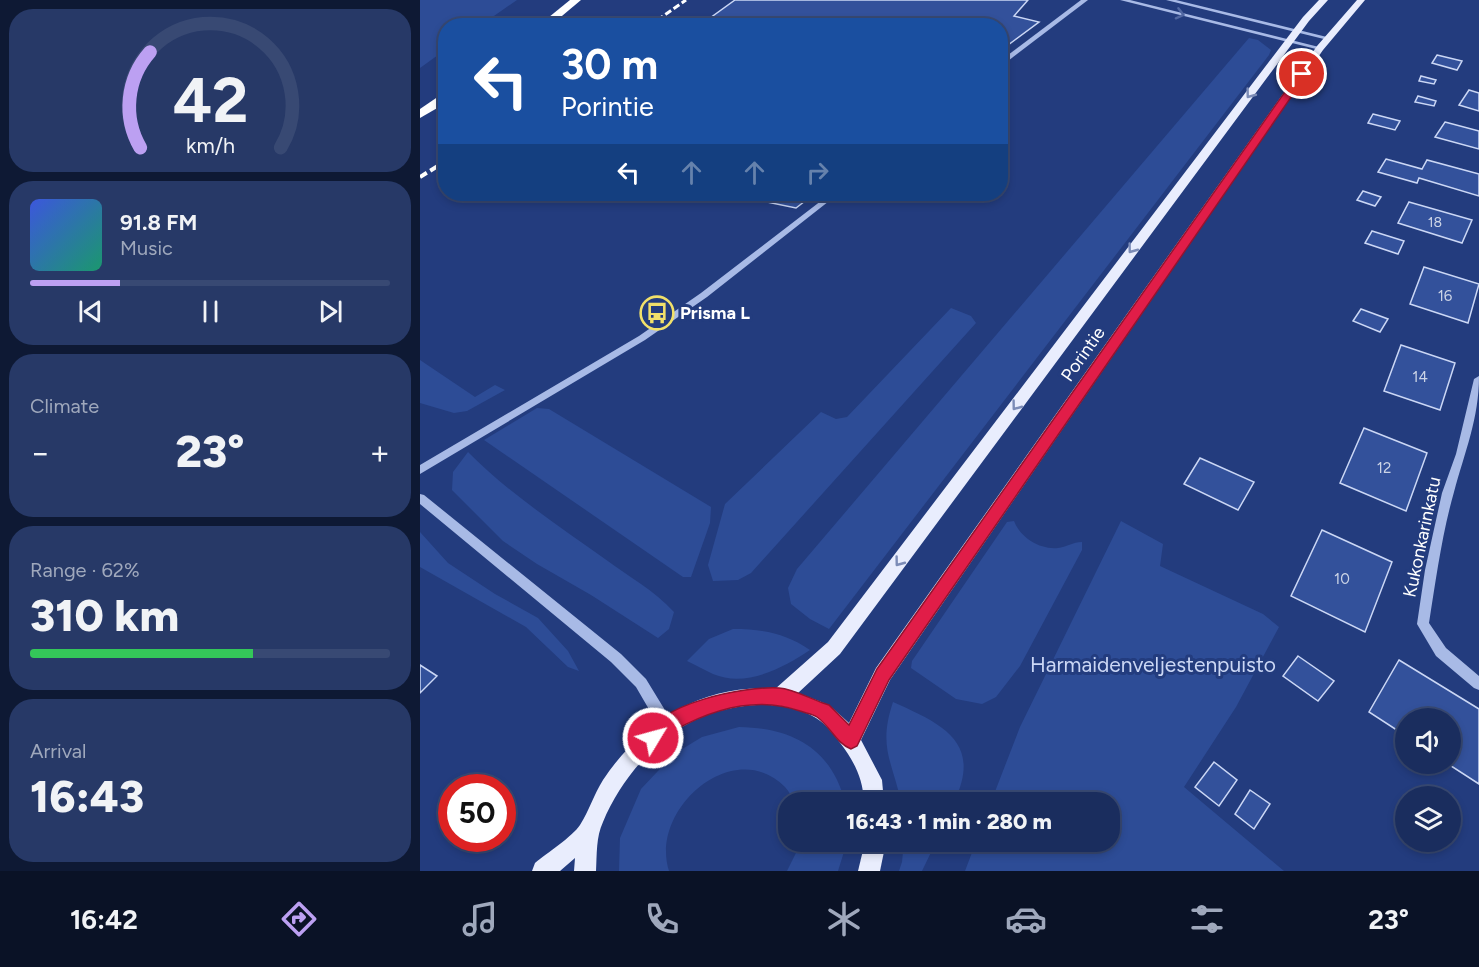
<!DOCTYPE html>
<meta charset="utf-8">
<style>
:root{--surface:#1a2d5e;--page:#273967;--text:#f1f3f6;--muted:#9fa8bc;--line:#384973;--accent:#bca0f2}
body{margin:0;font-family:Figtree,sans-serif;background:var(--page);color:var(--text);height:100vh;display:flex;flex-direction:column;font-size:22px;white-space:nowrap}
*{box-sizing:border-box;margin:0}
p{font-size:20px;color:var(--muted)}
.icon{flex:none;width:33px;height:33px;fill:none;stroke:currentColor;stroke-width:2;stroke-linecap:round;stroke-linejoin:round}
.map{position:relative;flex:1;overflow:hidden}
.side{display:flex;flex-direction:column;gap:9px;padding:9px;background:#0e1934;width:420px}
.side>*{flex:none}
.top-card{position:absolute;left:18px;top:18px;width:570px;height:183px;border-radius:24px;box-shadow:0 3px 9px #0003,0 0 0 2px var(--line);background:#1a4fa0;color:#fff;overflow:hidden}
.buttons{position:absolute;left:975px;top:708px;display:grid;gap:12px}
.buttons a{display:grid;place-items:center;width:66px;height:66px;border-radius:50%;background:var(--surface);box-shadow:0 3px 9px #0003,0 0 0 2px var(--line);font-size:30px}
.speed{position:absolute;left:18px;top:774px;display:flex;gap:12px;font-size:30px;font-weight:700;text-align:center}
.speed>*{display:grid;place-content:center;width:78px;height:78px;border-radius:50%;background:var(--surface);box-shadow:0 3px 9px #0003,0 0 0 2px var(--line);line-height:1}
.speed .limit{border:9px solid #d22;background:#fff;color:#111}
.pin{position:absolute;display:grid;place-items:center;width:51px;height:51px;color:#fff;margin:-26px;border:3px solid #fff;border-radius:50%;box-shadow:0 2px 6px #0007}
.me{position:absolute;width:66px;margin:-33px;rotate:53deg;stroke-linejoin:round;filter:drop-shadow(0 0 4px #0008)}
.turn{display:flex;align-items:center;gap:21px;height:126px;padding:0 24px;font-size:27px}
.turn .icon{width:78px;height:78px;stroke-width:2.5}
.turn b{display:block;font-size:42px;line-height:51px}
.lanes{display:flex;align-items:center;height:57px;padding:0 24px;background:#0003;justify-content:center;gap:30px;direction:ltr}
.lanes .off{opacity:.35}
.big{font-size:45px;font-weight:800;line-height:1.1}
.side .card{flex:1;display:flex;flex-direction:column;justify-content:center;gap:9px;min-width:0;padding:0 21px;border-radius:24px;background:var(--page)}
.side .dial{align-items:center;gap:0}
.dial svg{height:156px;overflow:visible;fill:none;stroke:var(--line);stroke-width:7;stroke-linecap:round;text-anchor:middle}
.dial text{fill:var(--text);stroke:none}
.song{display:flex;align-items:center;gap:18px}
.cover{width:72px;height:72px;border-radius:9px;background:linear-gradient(135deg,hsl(230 70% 55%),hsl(160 70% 35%))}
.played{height:6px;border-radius:3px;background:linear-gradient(90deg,var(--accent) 25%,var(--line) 25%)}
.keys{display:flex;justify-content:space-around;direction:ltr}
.heat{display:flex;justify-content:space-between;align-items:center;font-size:33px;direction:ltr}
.charge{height:9px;border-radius:4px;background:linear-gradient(90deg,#34c759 62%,var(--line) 0)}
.trip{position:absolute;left:358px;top:792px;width:342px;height:60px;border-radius:24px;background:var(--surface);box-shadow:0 3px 9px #0003,0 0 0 2px var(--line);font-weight:800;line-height:60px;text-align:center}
.menu{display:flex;height:96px;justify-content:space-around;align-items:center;background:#0a1226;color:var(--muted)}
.menu .icon{width:42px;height:42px}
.menu .selected{color:var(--accent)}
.menu b{font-size:27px;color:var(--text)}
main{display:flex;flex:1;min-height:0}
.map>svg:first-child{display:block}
</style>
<main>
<section class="side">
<div class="card dial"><svg viewBox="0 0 100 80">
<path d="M14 69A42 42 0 1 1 86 69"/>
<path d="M14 69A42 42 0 0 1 19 20" stroke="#bca0f2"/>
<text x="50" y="56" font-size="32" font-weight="700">42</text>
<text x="50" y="72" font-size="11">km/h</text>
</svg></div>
<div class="card">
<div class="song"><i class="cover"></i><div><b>91.8 FM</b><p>Music</p></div></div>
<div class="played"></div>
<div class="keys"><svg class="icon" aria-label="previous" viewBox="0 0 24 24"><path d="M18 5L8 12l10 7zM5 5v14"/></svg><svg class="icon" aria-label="pause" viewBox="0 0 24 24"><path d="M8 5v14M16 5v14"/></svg><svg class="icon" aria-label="next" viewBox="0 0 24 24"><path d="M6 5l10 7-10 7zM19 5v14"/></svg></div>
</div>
<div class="card"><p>Climate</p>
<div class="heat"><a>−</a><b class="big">23°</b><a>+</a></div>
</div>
<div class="card"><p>Range · 62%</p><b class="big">310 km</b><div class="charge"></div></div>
<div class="card"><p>Arrival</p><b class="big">16:43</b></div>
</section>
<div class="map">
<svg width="1059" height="871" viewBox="0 0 1059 871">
<rect width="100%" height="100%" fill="#233c7e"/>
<g fill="#2d4c96">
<polygon points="0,0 97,0 61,25 26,26 25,50 0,68"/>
<polygon points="829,38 838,40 851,50 849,55 409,629 390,619 371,604 368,588 377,569"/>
<polygon points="531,308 551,316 556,323 331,573 318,580 293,581 288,565 305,504 401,412 416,419 427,417"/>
<polygon points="0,360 55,397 75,385 85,390 47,411 34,413 0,403"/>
<polygon points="117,408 129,409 291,507 290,523 271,577 263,577 64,440"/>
<path d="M48,452C86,491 140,527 185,559C209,577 234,590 254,612L249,629L238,638L171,595L117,564L83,541L32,490L33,472Z"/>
<path d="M594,521C600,537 619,550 638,548C646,547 653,542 662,542V550L600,666L576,697L562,704L536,699L491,668L492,661L587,522Z"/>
<polygon points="701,521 743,544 740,566 843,614 859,627 816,707 764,787 864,871 545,871 556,842 690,842 690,802 571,802 600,727"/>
<polygon points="0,532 28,563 75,594 118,618 148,651 159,671 148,667 106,627 0,567"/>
<path d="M313,629C342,629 366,633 390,650C363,668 326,688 293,674C284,670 276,665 267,661L289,639Z"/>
<path d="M473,702C522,724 563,742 534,802H481C472,760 458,747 473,702Z"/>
<path d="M319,727C372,728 411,748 425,802H375C372,798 369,791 365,787C314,735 229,809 249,871H199L200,838L221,789L254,754L282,737Z"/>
<polygon points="378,842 427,842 418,871 367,871 376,853"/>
<polygon points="484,842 516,842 502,871 479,871 482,862"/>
</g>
<g fill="#33519b" stroke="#cbd7f5" stroke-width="1.5">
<polygon points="315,0 608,0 594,16 619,22 580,51 580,26 279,26"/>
<polygon points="1017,55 1042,61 1037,70 1012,63"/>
<polygon points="1001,76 1016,80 1014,84 999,81"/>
<polygon points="1049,90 1059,93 1059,111 1039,105"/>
<polygon points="998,96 1016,101 1014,106 995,102"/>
<polygon points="953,114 980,121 975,130 948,123"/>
<polygon points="1025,122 1059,131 1059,149 1015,137"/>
<polygon points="966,159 1002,169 1007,160 1059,174 1059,196 999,178 997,183 958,172"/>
<polygon points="943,191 961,197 955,206 937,200"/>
<polygon points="169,194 199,194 192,199"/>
<polygon points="308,194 394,194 376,208"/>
<polygon points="989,202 1052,220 1042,243 978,223"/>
<polygon points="952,231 984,241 978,254 945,243"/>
<polygon points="1004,267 1059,284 1048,323 990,304"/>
<polygon points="941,309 968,319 960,332 933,321"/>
<polygon points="981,345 1035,363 1020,410 964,391"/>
<polygon points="944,428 1007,453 986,511 920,483"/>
<polygon points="780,458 834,482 818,510 764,484"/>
<polygon points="902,530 972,562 945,632 871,596"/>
<polygon points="878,656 914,681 898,701 863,676"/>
<polygon points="979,660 1059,709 1059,784 1028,764 1030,764 1030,718 986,718 986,736 949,712"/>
<polygon points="0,665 17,676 0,693"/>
<polygon points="794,762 817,780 799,806 775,787"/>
<polygon points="830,790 850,804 834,829 815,814"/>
</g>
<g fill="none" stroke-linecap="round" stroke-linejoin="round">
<g fill="#a8bae6" fill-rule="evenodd">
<polygon points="661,0 668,0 580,67 580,61"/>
<polygon points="700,0 710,0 903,48 900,50"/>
<polygon points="746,0 756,0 911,38 908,40"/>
<polygon points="410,194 418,194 287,297 225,340 0,474 0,465 219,336 281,293"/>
<path d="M1059,376C1059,419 1045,451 1034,492C1022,534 1016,579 1009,623L1026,648L1059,676V690L1054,688L1016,656L997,624L1005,570L1022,493L1036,454L1054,379Z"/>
<polygon points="0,494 4,495 201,654 226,679 251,720 253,725 251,730 246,732 241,730 216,687 191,662 0,504"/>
</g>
<g fill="#e9edfd" fill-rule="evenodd">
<path d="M899,0H908L889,21L420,654L378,693L409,705L429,723L456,668L897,46L937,0H945L903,50L470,680L441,740L462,780L464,802H444C443,779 435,763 421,744C414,735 406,724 396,718C355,693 290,706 253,733C223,754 197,788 183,822C176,837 177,854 176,871H154L155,858L140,871H112L115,863C127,853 152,837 160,825C169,811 174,794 183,780C222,721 284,683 355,689L408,642L883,17Z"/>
<polygon points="445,842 466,842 460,871 438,871"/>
</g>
<g fill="#fff" fill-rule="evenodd">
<polygon points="150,0 161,0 130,26 118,26"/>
<polygon points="22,94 26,94 26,103 0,118 0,109"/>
</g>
<polyline stroke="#fff" stroke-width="3" stroke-dasharray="7 3" stroke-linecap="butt" points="229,26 266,0"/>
<polyline stroke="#fff" stroke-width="4" stroke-dasharray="8 4" stroke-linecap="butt" points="0,177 26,161"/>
</g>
<defs><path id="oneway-chevron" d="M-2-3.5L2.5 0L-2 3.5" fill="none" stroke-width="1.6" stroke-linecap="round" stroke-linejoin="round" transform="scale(1.5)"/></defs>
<use stroke="#5268a2" href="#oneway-chevron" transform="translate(760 14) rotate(14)"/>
<g stroke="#7c8cb7">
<use href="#oneway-chevron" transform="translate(830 94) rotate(127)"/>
<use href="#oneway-chevron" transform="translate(712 249) rotate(127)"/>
<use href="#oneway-chevron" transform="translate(596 406) rotate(127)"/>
<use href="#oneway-chevron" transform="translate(479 562) rotate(127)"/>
</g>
<path fill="#e11d48" stroke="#92132f" stroke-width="1.5" d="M879,72L887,74L469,680L437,746L431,749C416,743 410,726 397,717C393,714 385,713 380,711C337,696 293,709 255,730C247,735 242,743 233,747L227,744L224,738C239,703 324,686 359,688C373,689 389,698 403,703L409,705L429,725L457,669Z"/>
<defs>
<g id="bus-ring" transform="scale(1.725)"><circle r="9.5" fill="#233c7e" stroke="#f1e06a" stroke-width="1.5"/><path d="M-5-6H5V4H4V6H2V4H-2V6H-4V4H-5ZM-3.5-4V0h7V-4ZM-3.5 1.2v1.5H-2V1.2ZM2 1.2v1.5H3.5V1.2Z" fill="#f1e06a"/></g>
</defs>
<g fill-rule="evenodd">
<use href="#bus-ring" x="237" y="313"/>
</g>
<g text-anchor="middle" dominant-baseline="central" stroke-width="6" stroke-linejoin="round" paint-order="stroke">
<g font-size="14" fill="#ccd4e6">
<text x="1015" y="222">18</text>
</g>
<g font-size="15" fill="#ccd4e6">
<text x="1025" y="296">16</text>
<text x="1000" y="377">14</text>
<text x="964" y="468">12</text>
<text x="922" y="579">10</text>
</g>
<g font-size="18" font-weight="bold" fill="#fff" stroke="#233c7e" text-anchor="start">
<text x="260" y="313">Prisma L</text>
</g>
<g font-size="18" fill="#fff" stroke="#233c7e">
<text transform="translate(663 354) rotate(-55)">Porintie</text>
<text transform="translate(1002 537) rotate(-78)">Kukonkarinkatu</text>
</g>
<g font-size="21" fill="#cbd7f5" stroke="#233c7e">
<text x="733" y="664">Harmaidenveljestenpuisto</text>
</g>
</g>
</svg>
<div class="buttons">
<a><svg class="icon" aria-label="sound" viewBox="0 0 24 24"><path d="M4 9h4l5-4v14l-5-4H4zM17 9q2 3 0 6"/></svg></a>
<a><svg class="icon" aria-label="layers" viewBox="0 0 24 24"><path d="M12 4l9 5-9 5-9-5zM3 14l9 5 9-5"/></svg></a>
</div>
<div class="speed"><div class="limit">50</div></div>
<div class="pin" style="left:882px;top:74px;background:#d93025"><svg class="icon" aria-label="arrive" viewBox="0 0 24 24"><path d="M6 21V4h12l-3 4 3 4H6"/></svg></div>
<svg class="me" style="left:233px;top:738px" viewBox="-20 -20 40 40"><circle r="17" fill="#e11d48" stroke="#fff" stroke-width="3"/><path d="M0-11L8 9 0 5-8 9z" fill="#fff"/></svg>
<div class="trip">16:43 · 1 min · 280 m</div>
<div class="top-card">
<div class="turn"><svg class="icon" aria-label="left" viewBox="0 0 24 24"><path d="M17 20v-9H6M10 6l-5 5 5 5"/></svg><div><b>30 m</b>Porintie</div></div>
<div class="lanes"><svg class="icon" aria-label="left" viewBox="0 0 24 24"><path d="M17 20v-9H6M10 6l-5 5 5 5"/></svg><svg class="icon off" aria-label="ahead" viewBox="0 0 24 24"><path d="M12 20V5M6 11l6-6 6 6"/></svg><svg class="icon off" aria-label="ahead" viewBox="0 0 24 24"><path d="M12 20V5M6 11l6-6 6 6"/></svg><svg class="icon off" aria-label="right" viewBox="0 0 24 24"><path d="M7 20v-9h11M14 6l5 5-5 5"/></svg></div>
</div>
</div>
</main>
<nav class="menu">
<b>16:42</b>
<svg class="icon selected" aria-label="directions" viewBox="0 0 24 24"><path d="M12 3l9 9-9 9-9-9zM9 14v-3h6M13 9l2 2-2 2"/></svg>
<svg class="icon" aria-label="music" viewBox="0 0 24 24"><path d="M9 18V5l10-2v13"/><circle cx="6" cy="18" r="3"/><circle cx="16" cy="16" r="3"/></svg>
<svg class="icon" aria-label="phone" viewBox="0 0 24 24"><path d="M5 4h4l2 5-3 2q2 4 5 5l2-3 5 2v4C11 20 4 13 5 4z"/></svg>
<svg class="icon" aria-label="climate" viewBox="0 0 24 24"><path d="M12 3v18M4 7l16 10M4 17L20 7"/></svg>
<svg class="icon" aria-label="car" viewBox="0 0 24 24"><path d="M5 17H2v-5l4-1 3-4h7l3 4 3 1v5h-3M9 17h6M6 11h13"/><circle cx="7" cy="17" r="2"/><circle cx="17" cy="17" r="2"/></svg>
<svg class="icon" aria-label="filters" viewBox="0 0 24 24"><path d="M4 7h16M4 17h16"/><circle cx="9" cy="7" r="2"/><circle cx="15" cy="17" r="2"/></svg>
<b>23°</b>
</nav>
